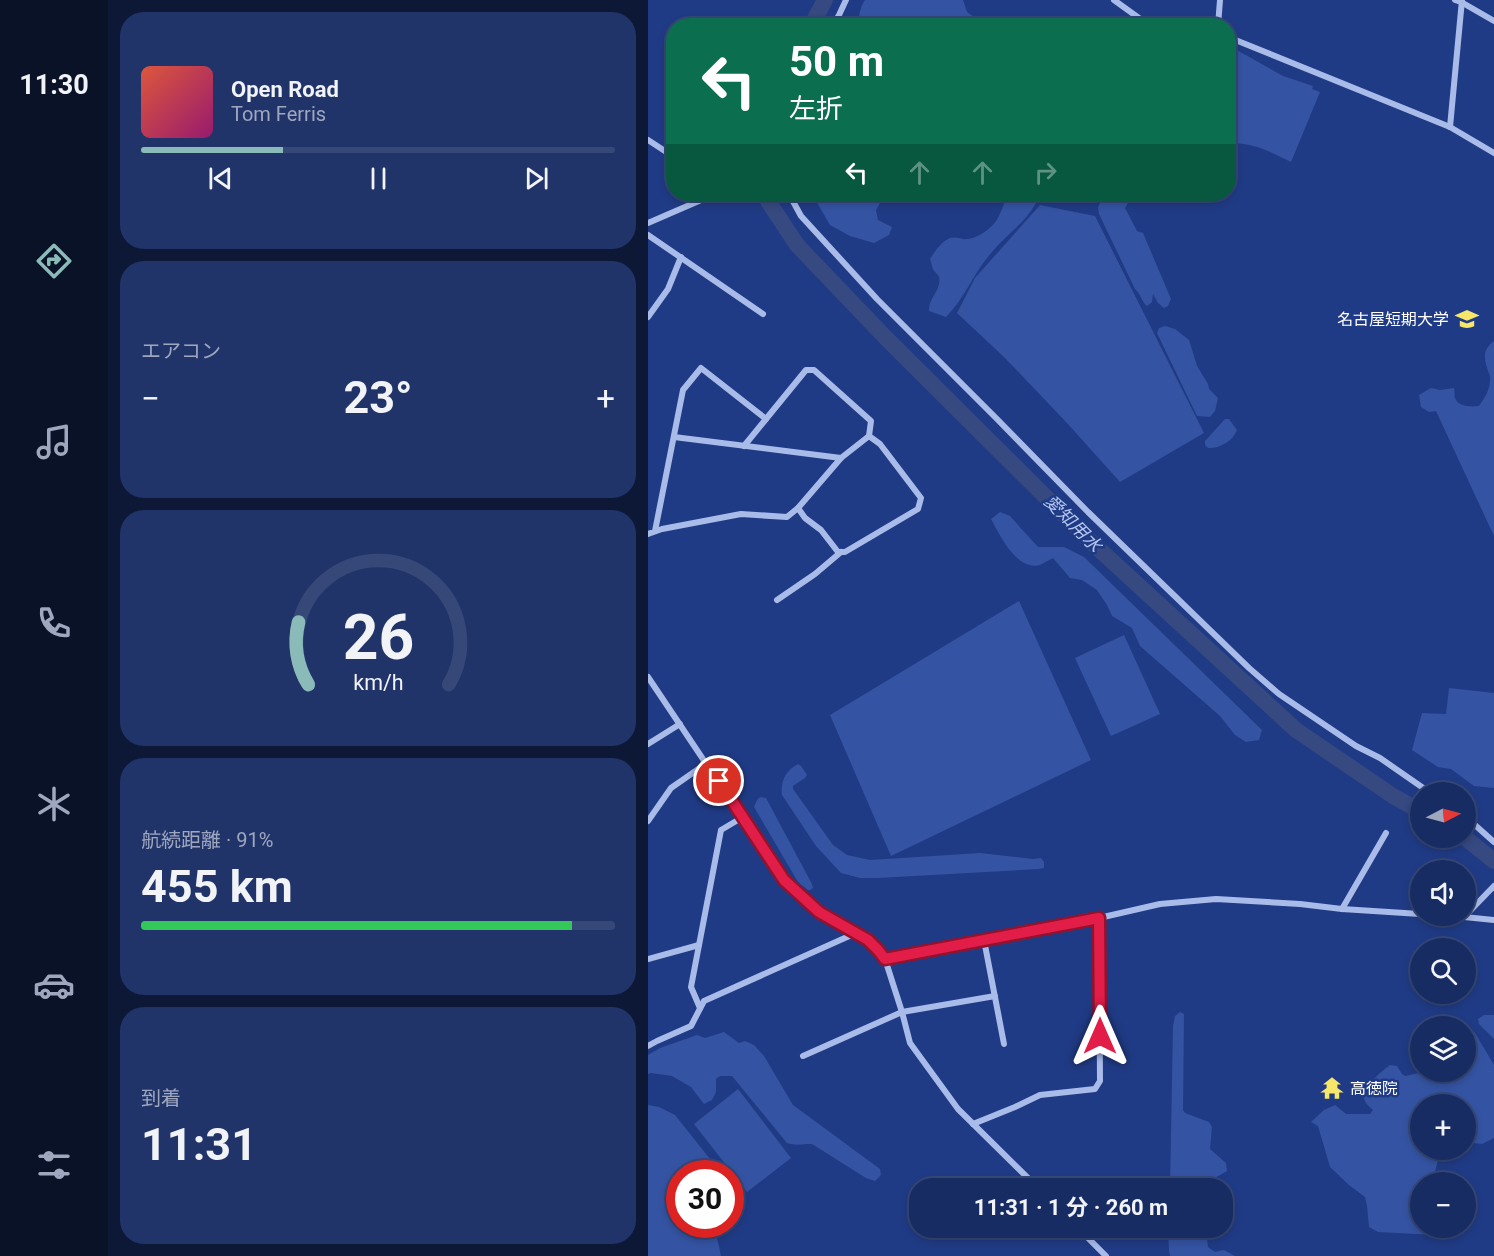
<!DOCTYPE html>
<html lang="ja">
<meta charset="utf-8">
<style>
:root{--surface:#182c64;--page:#21346a;--text:#f1f3f6;--muted:#9fa7bf;--line:#364878;--accent:#8bbbb9}
body{margin:0;font-family:Roboto,"Noto Sans JP",sans-serif;background:var(--page);color:var(--text);height:100vh;display:flex;flex-direction:column;font-size:22px;white-space:nowrap}
*{box-sizing:border-box;margin:0}
p{font-size:20px;color:var(--muted)}
.icon{flex:none;width:33px;height:33px;fill:none;stroke:currentColor;stroke-width:2;stroke-linecap:round;stroke-linejoin:round}
.map{position:relative;flex:1;overflow:hidden}
.drawer{display:flex;flex-direction:column;gap:12px;padding:12px;background:#0d1837;width:540px}
.drawer>*{flex:none}
.top-card{position:absolute;left:18px;top:18px;width:570px;height:183px;border-radius:24px;box-shadow:0 3px 9px #0003,0 0 0 2px var(--line);background:#0b6e4f;color:#fff;overflow:hidden}
.needle{width:39px;rotate:84deg}
.fabs{position:absolute;left:762px;top:782px;display:grid;gap:12px}
.fabs a{display:grid;place-items:center;width:66px;height:66px;border-radius:50%;background:var(--surface);box-shadow:0 3px 9px #0003,0 0 0 2px var(--line);font-size:30px}
.speed{position:absolute;left:18px;top:1160px;display:flex;gap:12px;font-size:30px;font-weight:700;text-align:center}
.speed>*{display:grid;place-content:center;width:78px;height:78px;border-radius:50%;background:var(--surface);box-shadow:0 3px 9px #0003,0 0 0 2px var(--line);line-height:1}
.speed .limit{border:9px solid #d22;background:#fff;color:#111}
.pin{position:absolute;display:grid;place-items:center;width:51px;height:51px;color:#fff;margin:-26px;border:3px solid #fff;border-radius:50%;box-shadow:0 2px 6px #0007}
.me{position:absolute;width:66px;margin:-33px;rotate:0deg;stroke-linejoin:round;filter:drop-shadow(0 0 4px #0008)}
.turn{display:flex;align-items:center;gap:21px;height:126px;padding:0 24px;font-size:27px}
.turn .icon{width:78px;height:78px;stroke-width:2.5}
.turn b{display:block;font-size:42px;line-height:51px}
.lanes{display:flex;align-items:center;height:57px;padding:0 24px;background:#0003;justify-content:center;gap:30px;direction:ltr}
.lanes .off{opacity:.35}
.big{font-size:45px;font-weight:700;line-height:1.1}
.drawer .card{flex:1;display:flex;flex-direction:column;justify-content:center;gap:9px;min-width:0;padding:0 21px;border-radius:24px;background:var(--page)}
.drawer .dial{align-items:center;gap:0}
.dial svg{height:156px;overflow:visible;fill:none;stroke:var(--line);stroke-width:7;stroke-linecap:round;text-anchor:middle}
.dial text{fill:var(--text);stroke:none}
.song{display:flex;align-items:center;gap:18px}
.cover{width:72px;height:72px;border-radius:9px;background:linear-gradient(135deg,hsl(10 70% 55%),hsl(320 70% 35%))}
.played{height:6px;border-radius:3px;background:linear-gradient(90deg,var(--accent) 30%,var(--line) 30%)}
.keys{display:flex;justify-content:space-around;direction:ltr}
.heat{display:flex;justify-content:space-between;align-items:center;font-size:33px;direction:ltr}
.charge{height:9px;border-radius:4px;background:linear-gradient(90deg,#34c759 91%,var(--line) 0)}
.trip{position:absolute;left:261px;top:1178px;width:324px;height:60px;border-radius:24px;background:var(--surface);box-shadow:0 3px 9px #0003,0 0 0 2px var(--line);font-weight:700;line-height:60px;text-align:center}
main{display:flex;flex:1;min-height:0}
.dock{display:flex;flex-direction:column;width:108px;justify-content:space-around;align-items:center;background:#0a1228;color:var(--muted)}
.dock .icon{width:42px;height:42px}
.dock .selected{color:var(--accent)}
.dock b{font-size:27px;color:var(--text)}
.map>svg:first-child{display:block}
</style>
<main>
<nav class="dock">
<b>11:30</b>
<svg class="icon selected" aria-label="directions" viewBox="0 0 24 24"><path d="M12 3l9 9-9 9-9-9zM9 14v-3h6M13 9l2 2-2 2"/></svg>
<svg class="icon" aria-label="music" viewBox="0 0 24 24"><path d="M9 18V5l10-2v13"/><circle cx="6" cy="18" r="3"/><circle cx="16" cy="16" r="3"/></svg>
<svg class="icon" aria-label="phone" viewBox="0 0 24 24"><path d="M5 4h4l2 5-3 2q2 4 5 5l2-3 5 2v4C11 20 4 13 5 4z"/></svg>
<svg class="icon" aria-label="climate" viewBox="0 0 24 24"><path d="M12 3v18M4 7l16 10M4 17L20 7"/></svg>
<svg class="icon" aria-label="car" viewBox="0 0 24 24"><path d="M5 17H2v-5l4-1 3-4h7l3 4 3 1v5h-3M9 17h6M6 11h13"/><circle cx="7" cy="17" r="2"/><circle cx="17" cy="17" r="2"/></svg>
<svg class="icon" aria-label="filters" viewBox="0 0 24 24"><path d="M4 7h16M4 17h16"/><circle cx="9" cy="7" r="2"/><circle cx="15" cy="17" r="2"/></svg>
</nav>
<section class="drawer">
<div class="card">
<div class="song"><i class="cover"></i><div><b>Open Road</b><p>Tom Ferris</p></div></div>
<div class="played"></div>
<div class="keys"><svg class="icon" aria-label="previous" viewBox="0 0 24 24"><path d="M18 5L8 12l10 7zM5 5v14"/></svg><svg class="icon" aria-label="pause" viewBox="0 0 24 24"><path d="M8 5v14M16 5v14"/></svg><svg class="icon" aria-label="next" viewBox="0 0 24 24"><path d="M6 5l10 7-10 7zM19 5v14"/></svg></div>
</div>
<div class="card"><p>エアコン</p>
<div class="heat"><a>−</a><b class="big">23°</b><a>+</a></div>
</div>
<div class="card dial"><svg viewBox="0 0 100 80">
<path d="M14 69A42 42 0 1 1 86 69"/>
<path d="M14 69A42 42 0 0 1 9 37" stroke="#8bbbb9"/>
<text x="50" y="56" font-size="32" font-weight="700">26</text>
<text x="50" y="72" font-size="11">km/h</text>
</svg></div>
<div class="card"><p>航続距離 · 91%</p><b class="big">455 km</b><div class="charge"></div></div>
<div class="card"><p>到着</p><b class="big">11:31</b></div>
</section>
<div class="map">
<svg width="846" height="1256" viewBox="0 0 846 1256">
<rect width="100%" height="100%" fill="#203b85"/>
<g fill="#3453a2">
<polygon points="217,0 315,0 319,12 337,25 222,25 217,22 211,15 214,5"/>
<path d="M580,45L635,76L665,86L664,89L672,92L643,162C620,151 607,143 581,143Z"/>
<polygon points="164,194 237,194 228,210 230,220 244,227 241,235 226,243 202,236 182,225"/>
<path d="M367,194L380,197L388,203C377,223 358,235 344,252C326,272 317,298 298,317L281,311C280,298 294,290 291,277C290,274 286,272 285,269C284,267 283,261 282,259C287,251 293,242 302,238C308,236 314,240 320,239C329,238 343,229 348,221C353,214 355,204 360,196Z"/>
<path d="M463,194H479C482,200 480,203 477,208L489,231L495,233L523,299L520,306L516,308L510,303L505,294L504,302L499,306C493,301 493,294 487,289L451,214L450,207L452,203Z"/>
<polygon points="392,205 447,216 556,433 472,482 419,423 356,357 309,313 327,278"/>
<polygon points="517,326 527,329 541,340 549,366 560,384 561,389 570,398 567,411 562,417 549,416 509,333 511,328"/>
<path d="M846,341V536L788,411L781,412L773,407L771,395L783,388L792,390L806,388C807,391 806,395 807,398C810,407 823,407 831,406C836,399 842,390 842,380C843,378 841,373 840,371C836,358 834,350 846,341Z"/>
<path d="M577,419H581L589,430C585,441 571,449 560,448L557,445V441Z"/>
<path d="M352,512L362,516L390,547H416L436,557L614,730L611,740L598,742L587,735L572,716L492,646L484,628L464,616L459,605L449,590L434,580L422,578L405,558C401,560 396,563 392,565C368,571 352,535 343,519Z"/>
<polygon points="371,601 443,760 243,856 182,715"/>
<polygon points="476,635 512,714 463,736 427,658"/>
<polygon points="801,688 846,693 846,788 826,786 803,769 790,767 764,750 774,713 798,714"/>
<path d="M150,764L153,766L159,775L157,778L145,786V789L185,845L199,855L222,860L332,853L385,859L393,858L396,862V868L390,869L230,878H212L193,873L168,846L134,795C132,782 138,770 150,764Z"/>
<polygon points="112,797 118,798 164,884 165,888 162,890 160,890 150,882 106,807 109,800"/>
<polygon points="532,1012 536,1014 535,1110 537,1113 561,1122 564,1127 562,1149 578,1163 579,1171 565,1179 558,1188 522,1188 525,1026 527,1016"/>
<polygon points="836,1015 846,1015 846,1039 831,1024 830,1019"/>
<path d="M818,1027H821L827,1033L846,1065V1138L834,1144L826,1143L819,1144L818,1142V1104H772V1149H790V1159L785,1182H772V1227H798L793,1233L788,1235L730,1232L721,1227L719,1206L717,1197L701,1185L682,1167L670,1126L663,1122L676,1110L687,1105L698,1114H722L725,1110C723,1108 720,1106 718,1103C709,1090 733,1072 742,1065L749,1066L754,1074L757,1076L780,1071H818Z"/>
<path d="M76,1032L91,1043L97,1041L106,1045L116,1056L145,1105L232,1169L233,1175L227,1181L218,1178L164,1144C156,1144 147,1146 139,1143L84,1076H72L68,1079V1092L64,1100L56,1104L43,1087L24,1076L3,1073L0,1074V1055L12,1048L49,1035L57,1038Z"/>
<polygon points="90,1089 143,1158 99,1192 46,1124"/>
<polygon points="0,1105 11,1107 27,1115 62,1159 67,1173 32,1173 32,1224 66,1224 73,1256 0,1256"/>
<polygon points="520,1227 561,1227 559,1239 560,1247 567,1252 576,1250 587,1256 522,1256 521,1251"/>
</g>
<g fill="none" stroke-linecap="round" stroke-linejoin="round">
<g stroke="#364980" stroke-width="16">
<polyline points="163,26 177,0"/>
<polyline points="118,194 120,201 149,245 237,337 441,540 648,730 745,796 772,811"/>
<polyline points="816,837 846,861"/>
</g>
<g stroke="#a9bbe9" stroke-width="6">
<polyline points="466,0 502,26"/>
<polyline points="807,0 813,2 846,21"/>
<polyline points="184,26 191,15 198,0"/>
<polyline points="570,26 572,0"/>
<polyline points="580,37 802,127 846,153"/>
<polyline points="802,127 814,0"/>
<polyline points="0,140 26,157"/>
<polyline points="141,194 153,216 229,299 348,418 440,512 601,668 631,694 708,746 732,758 781,792"/>
<polyline points="0,223 67,194"/>
<polyline points="0,235 115,314"/>
<polyline points="0,317 20,289 33,257"/>
<polyline points="26,437 193,458"/>
<polyline points="96,446 118,419"/>
<polyline points="150,508 193,458 221,436"/>
<polyline points="0,534 14,529 93,514 139,517 150,508 157,518 173,530 190,552 197,552 270,509 273,498 232,444 221,436 223,421 166,370 158,370 118,419 53,368 35,390 7,531"/>
<polyline points="129,600 167,574 193,552"/>
<polyline points="0,677 136,880 171,912 220,940 230,950 237,959 254,1012 262,1043 310,1109 390,1188"/>
<polyline points="0,744 32,724"/>
<polyline points="818,817 846,842"/>
<polyline points="0,821 23,788 59,763"/>
<polyline points="694,909 738,833"/>
<polyline points="796,915 846,920"/>
<polyline points="817,916 846,886"/>
<polyline points="336,940 356,1044"/>
<polyline points="0,959 51,945"/>
<polyline points="237,959 451,918 512,904 568,899 652,904 694,909 772,914"/>
<polyline points="52,1008 43,987 73,830 95,817"/>
<polyline points="0,1046 9,1041 43,1026 56,1001 208,933"/>
<polyline points="155,1056 254,1012 347,996"/>
<polyline points="325,1124 367,1107 392,1095 447,1089 452,1081 451,918"/>
<polyline points="429,1227 458,1256"/>
</g>
</g>
<g fill="none" stroke-linecap="round" stroke-linejoin="round">
<g stroke="#92132f" stroke-width="15">
<polyline id="route" points="71,781 136,880 171,912 220,940 230,950 237,959 451,918 452,1036"/>
</g>
<use href="#route" stroke="#e11d48" stroke-width="10"/>
</g>
<defs>
<g id="university-bare" transform="scale(1.8)"><path d="M0-5L7-2L0 1L-7-2ZM-4 1L0 2.5L4 1V4Q0 6-4 4Z" fill="#f6e76a" stroke="#203b85" stroke-width="2.5" paint-order="stroke"/></g>
<g id="temple-bare" transform="scale(1.8)"><path d="M0-6L5-2H3V0L6.5 2.5H4V6H1.5V3h-3V6H-4V2.5H-6.5L-3 0V-2H-5Z" fill="#f6e76a" stroke="#203b85" stroke-width="2.5" paint-order="stroke"/></g>
</defs>
<g fill-rule="evenodd">
<use href="#university-bare" x="819" y="319"/>
<use href="#temple-bare" x="684" y="1088"/>
</g>
<g text-anchor="middle" dominant-baseline="central" stroke-width="5" stroke-linejoin="round" paint-order="stroke">
<g font-size="16" fill="#fff" stroke="#203b85" text-anchor="end">
<text x="801" y="319">名古屋短期大学</text>
<text x="702" y="1088" text-anchor="start">高徳院</text>
</g>
<g font-size="18" font-style="italic" fill="#b5c6f1" stroke="#203b85">
<text transform="translate(425 523) rotate(45)">愛知用水</text>
</g>
</g>
</svg>
<div class="fabs">
<a><svg class="needle" viewBox="-14 -14 28 28"><path d="M0-13l5 13h-10z" fill="#e53935"/><path d="M0 13l5-13h-10z" fill="#9fa7bf"/></svg></a>
<a><svg class="icon" aria-label="sound" viewBox="0 0 24 24"><path d="M4 9h4l5-4v14l-5-4H4zM17 9q2 3 0 6"/></svg></a>
<a><svg class="icon" aria-label="search" viewBox="0 0 24 24"><circle cx="10" cy="10" r="6"/><path d="M15 15l6 6"/></svg></a>
<a><svg class="icon" aria-label="layers" viewBox="0 0 24 24"><path d="M12 4l9 5-9 5-9-5zM3 14l9 5 9-5"/></svg></a>
<a>+</a>
<a>−</a>
</div>
<div class="speed"><div class="limit">30</div></div>
<div class="pin" style="left:71px;top:781px;background:#d93025"><svg class="icon" aria-label="arrive" viewBox="0 0 24 24"><path d="M6 21V4h12l-3 4 3 4H6"/></svg></div>
<svg class="me" style="left:452px;top:1036px" viewBox="-20 -20 40 40"><path d="M0-17L14 15 0 8-14 15z" fill="#e11d48" stroke="#fff" stroke-width="4"/></svg>
<div class="trip">11:31 · 1 分 · 260 m</div>
<div class="top-card">
<div class="turn"><svg class="icon" aria-label="left" viewBox="0 0 24 24"><path d="M17 20v-9H6M10 6l-5 5 5 5"/></svg><div><b>50 m</b>左折</div></div>
<div class="lanes"><svg class="icon" aria-label="left" viewBox="0 0 24 24"><path d="M17 20v-9H6M10 6l-5 5 5 5"/></svg><svg class="icon off" aria-label="ahead" viewBox="0 0 24 24"><path d="M12 20V5M6 11l6-6 6 6"/></svg><svg class="icon off" aria-label="ahead" viewBox="0 0 24 24"><path d="M12 20V5M6 11l6-6 6 6"/></svg><svg class="icon off" aria-label="right" viewBox="0 0 24 24"><path d="M7 20v-9h11M14 6l5 5-5 5"/></svg></div>
</div>
</div>
</main>
